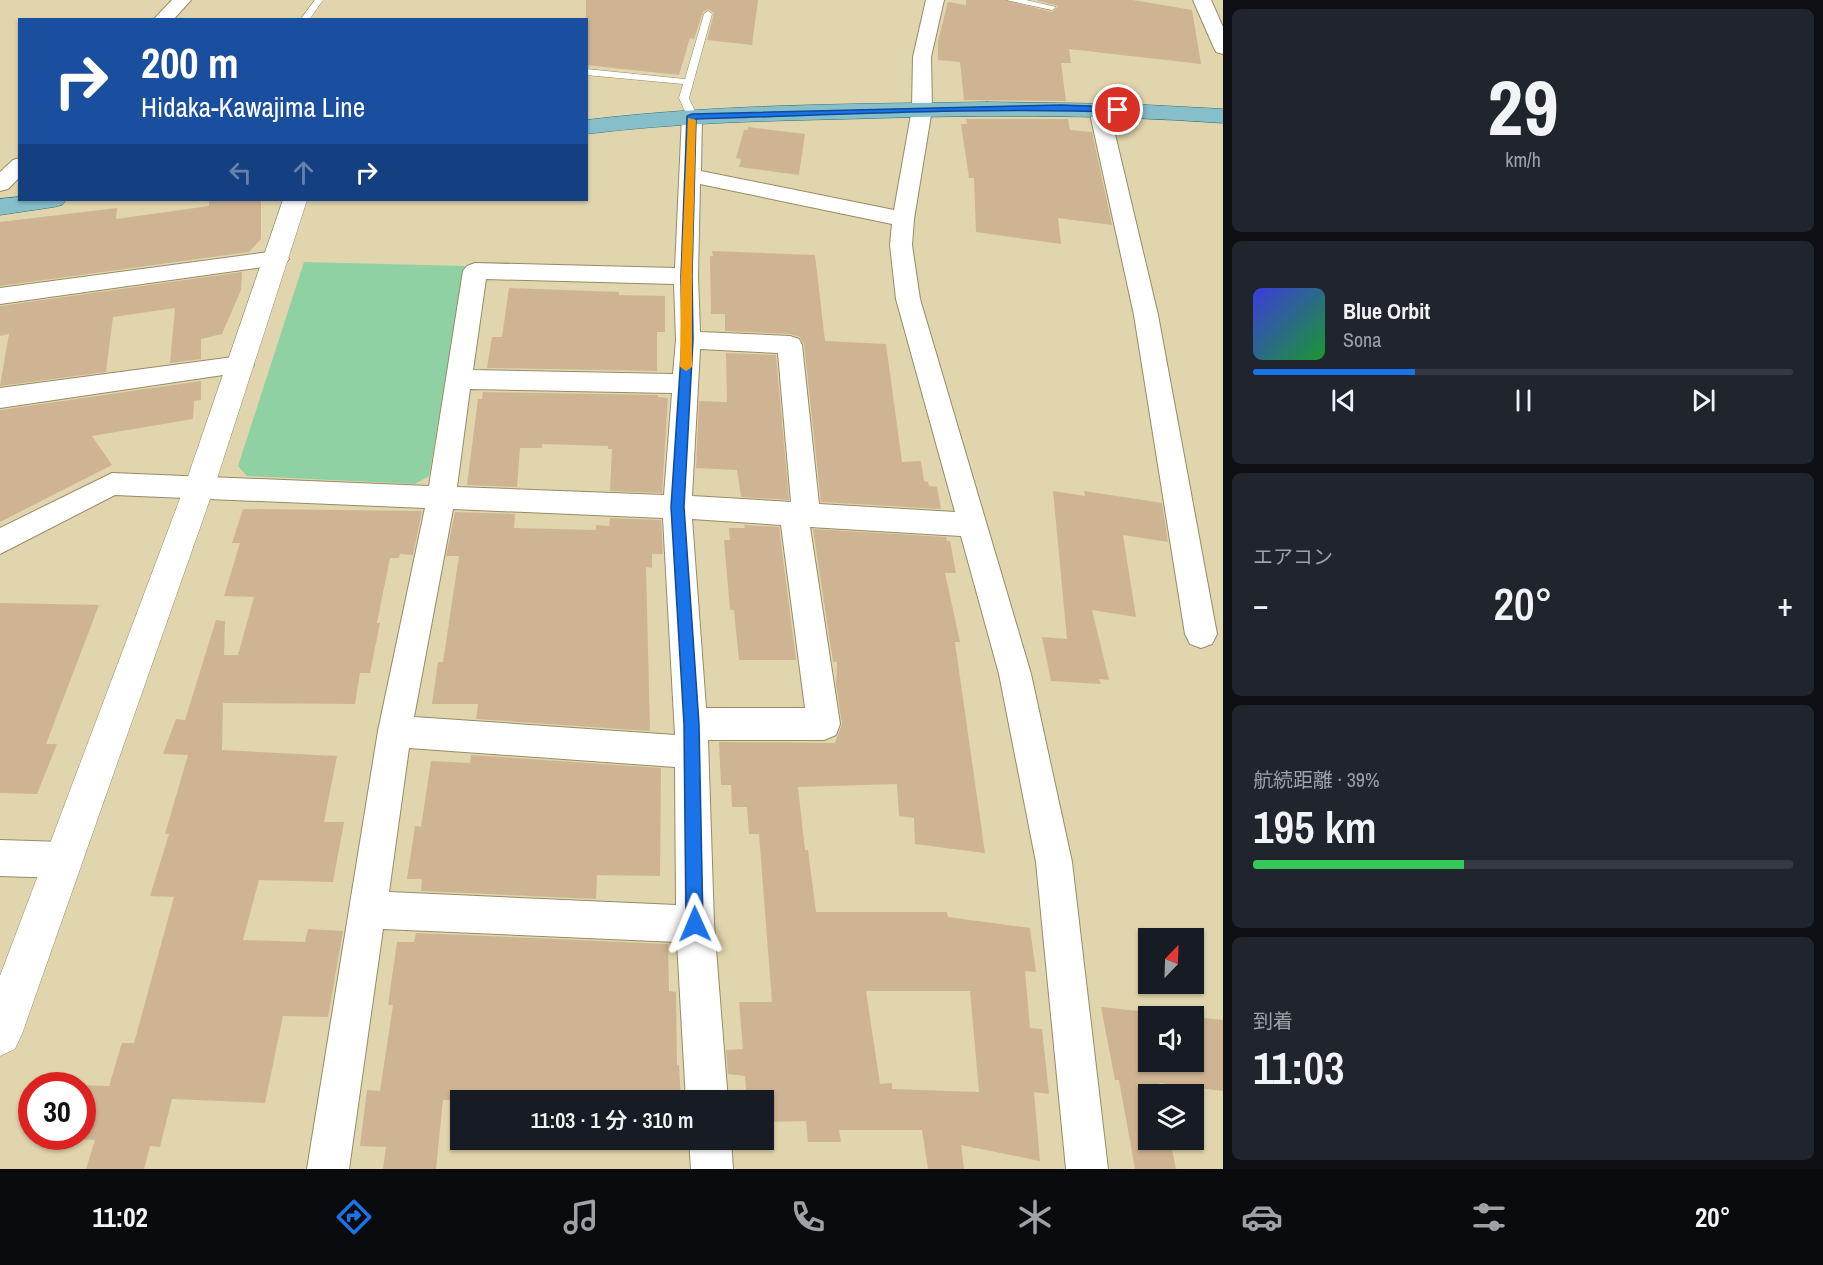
<!DOCTYPE html>
<html lang="ja">
<meta charset="utf-8">
<style>
:root{--surface:#171b24;--page:#20242c;--text:#f1f3f6;--muted:#9ea1a6;--line:#363941;--accent:#1a73e8}
body{margin:0;font-family:"Archivo Narrow","Noto Sans JP",sans-serif;background:var(--page);color:var(--text);height:100vh;display:flex;flex-direction:column;font-size:22px;white-space:nowrap}
*{box-sizing:border-box;margin:0}
p{font-size:20px;color:var(--muted)}
.icon{flex:none;width:33px;height:33px;fill:none;stroke:currentColor;stroke-width:2;stroke-linecap:round;stroke-linejoin:round}
.map{position:relative;flex:1;overflow:hidden}
.sheet{display:flex;flex-direction:column;gap:9px;padding:9px;background:#0d0f14;width:600px}
.sheet>*{flex:none}
.guide{position:absolute;left:18px;top:18px;width:570px;height:183px;border-radius:0px;box-shadow:0 2px 4px #0004;background:#1a4fa0;color:#fff;overflow:hidden}
.needle{width:39px;rotate:23deg}
.fabs{position:absolute;left:1138px;top:928px;display:grid;gap:12px}
.fabs a{display:grid;place-items:center;width:66px;height:66px;border-radius:0px;background:var(--surface);box-shadow:0 2px 4px #0004;font-size:30px}
.speed{position:absolute;left:18px;top:1072px;display:flex;gap:12px;font-size:30px;font-weight:700;text-align:center}
.speed>*{display:grid;place-content:center;width:78px;height:78px;border-radius:50%;background:var(--surface);box-shadow:0 2px 4px #0004;line-height:1}
.speed .limit{border:9px solid #d22;background:#fff;color:#111}
.pin{position:absolute;display:grid;place-items:center;width:51px;height:51px;color:#fff;margin:-26px;border:3px solid #fff;border-radius:50%;box-shadow:0 2px 6px #0007}
.me{position:absolute;width:66px;margin:-33px;rotate:359deg;stroke-linejoin:round;filter:drop-shadow(0 0 4px #0008)}
.turn{display:flex;align-items:center;gap:21px;height:126px;padding:0 24px;font-size:27px}
.turn .icon{width:78px;height:78px;stroke-width:2.5}
.turn b{display:block;font-size:42px;line-height:51px}
.lanes{display:flex;align-items:center;height:57px;padding:0 24px;background:#0003;justify-content:center;gap:30px;direction:ltr}
.lanes .off{opacity:.35}
.big{font-size:45px;font-weight:600;line-height:1.1}
.sheet .tile{flex:1;display:flex;flex-direction:column;justify-content:center;gap:9px;min-width:0;padding:0 21px;border-radius:9px;background:var(--page)}
.sheet .dial{align-items:center;gap:0}
.dial b{font-size:78px;line-height:1}
.song{display:flex;align-items:center;gap:18px}
.cover{width:72px;height:72px;border-radius:9px;background:linear-gradient(135deg,hsl(240 70% 55%),hsl(130 70% 35%))}
.played{height:6px;border-radius:3px;background:linear-gradient(90deg,var(--accent) 30%,var(--line) 30%)}
.keys{display:flex;justify-content:space-around;direction:ltr}
.heat{display:flex;justify-content:space-between;align-items:center;font-size:33px;direction:ltr}
.charge{height:9px;border-radius:4px;background:linear-gradient(90deg,#34c759 39%,var(--line) 0)}
.trip{position:absolute;left:450px;top:1090px;width:324px;height:60px;border-radius:0px;background:var(--surface);box-shadow:0 2px 4px #0004;font-weight:600;line-height:60px;text-align:center}
.tab-bar{display:flex;height:96px;justify-content:space-around;align-items:center;background:#090b0e;color:var(--muted)}
.tab-bar .icon{width:42px;height:42px}
.tab-bar .current{color:var(--accent)}
.tab-bar b{font-size:27px;color:var(--text)}
main{display:flex;flex:1;min-height:0}
.map>svg:first-child{display:block}
</style>
<main>
<div class="map">
<svg width="1223" height="1169" viewBox="0 0 1223 1169">
<rect width="100%" height="100%" fill="#e1d5ad"/>
<polygon fill="#8fd1a2" points="304,262 465,266 429,476 415,484 247,476 238,466"/>
<g fill="#cfb493" fill-rule="evenodd">
<polygon points="586,0 758,0 752,45 707,40 714,13 708,9 703,12 694,39 690,38 679,75 586,65"/>
<polygon points="966,0 1004,0 1052,12 1058,6 1036,0 1133,0 1192,10 1201,64 1069,49 1071,63 1061,63 1066,101 964,100 960,62 938,60 938,41 948,2 966,5"/>
<polygon points="966,119 1068,119 1070,130 1092,132 1112,225 1058,218 1061,244 976,232 974,178 969,178 961,124 967,124"/>
<polygon points="748,127 805,134 799,175 739,167 741,159 736,158 744,130 748,130"/>
<polygon points="209,200 261,200 261,239 249,252 0,286 0,222 117,208 116,219 209,206"/>
<polygon points="712,251 815,255 825,341 886,344 902,462 921,461 924,481 928,482 929,486 937,487 941,509 821,502 804,344 800,337 790,334 725,331 725,314 711,314 710,256 713,256"/>
<polygon points="242,272 241,290 222,334 201,339 201,359 170,363 175,308 113,317 106,372 0,386 9,334 0,336 0,306"/>
<polygon points="509,288 619,292 619,295 665,296 665,332 657,332 657,371 487,368 492,337 502,337"/>
<polygon points="726,353 776,355 789,500 741,497 737,470 696,468 699,401 727,402"/>
<polygon points="201,381 201,400 194,401 193,419 92,436 112,465 0,522 0,410"/>
<polygon points="483,392 658,395 658,397 668,398 662,493 610,491 612,449 608,449 608,446 542,444 542,448 520,448 517,487 467,485 478,399 482,399"/>
<polygon points="1053,491 1085,496 1084,491 1162,503 1168,542 1123,535 1136,617 1092,610 1109,680 1099,679 1101,684 1051,681 1042,637 1067,639"/>
<polygon points="243,509 422,511 413,555 400,554 399,558 390,558 377,623 380,623 370,673 360,673 355,704 223,703 222,750 337,756 324,822 344,822 333,882 259,880 243,940 305,942 308,929 343,931 328,1017 283,1016 265,1103 172,1099 160,1147 150,1146 144,1169 86,1169 95,1140 61,1138 82,1137 82,1086 77,1085 109,1086 122,1043 134,1043 174,897 150,896 169,834 165,834 188,755 163,754 176,719 185,720 216,620 225,621 224,655 238,655 254,597 224,596 240,543 232,543"/>
<polygon points="455,512 515,514 514,528 596,530 596,525 609,526 610,518 661,520 663,554 652,554 652,568 646,567 650,731 476,719 478,704 432,704 438,662 443,662 459,556 446,556"/>
<polygon points="744,525 779,527 796,660 739,660 734,610 730,610 724,540 730,540 729,528 745,528"/>
<path d="M813,529L946,537L947,541H950L956,573H945L960,642H955L985,853L915,844L914,818L899,816L897,784L798,787L805,850H808L816,912H947L948,917L1030,928L1036,972L1025,971L1030,1028L1042,1029L1049,1094L1034,1092L1040,1161L961,1145L964,1169H928L922,1130H839L841,1142H808L806,1121L764,1122V1101H747L745,1076L728,1074L726,1050L743,1049L739,1002H772L759,834H749L747,807H732L731,785H721L719,742L835,743L842,724L836,684L837,662H833ZM866,991H970L979,1092L892,1089V1083L880,1084Z"/>
<polygon points="0,603 99,605 46,744 57,744 37,794 0,793"/>
<polygon points="471,755 661,768 660,876 597,875 596,899 421,891 422,879 407,879 415,826 421,827 431,761 470,763"/>
<polygon points="416,933 668,944 669,991 676,992 677,1065 679,1065 681,1101 443,1100 436,1169 383,1169 386,1147 360,1146 367,1090 380,1091 393,1005 388,1005 397,942 414,942"/>
<path d="M1101,1007L1223,1020V1091L1159,1083L1161,1095H1149V1140H1170L1176,1169H1135L1119,1080H1115ZM1149,1017H1194V1062H1149Z"/>
<rect x="612" y="1140" width="71" height="5"/>
</g>
<g fill="none" stroke-linecap="round" stroke-linejoin="round">
<g stroke="#978b66" stroke-width="1">
<g id="lane">
<polygon points="315,0 323,0 309,20 300,20"/>
<polygon points="1006,0 1026,0 1056,7 1052,10"/>
<polygon points="708,11 712,14 689,98 697,116 696,118 688,118 679,98 683,84 586,75 586,69 685,79 704,14"/>
</g>
</g>
<g stroke="#978b66" stroke-width="2">
<g id="street">
<polygon points="172,0 191,0 173,20 153,20"/>
<path d="M926,0H944L931,57L932,109L914,219L912,245L920,299L1031,674L1072,862L1108,1169H1066L1036,862L999,674L961,536L810,527L840,724L836,735L824,740H708L714,924L728,1101H686L677,942L383,929L349,1169H307L378,731L425,508L115,495L0,554V528L112,473L429,486L463,271L467,266L475,263L675,268L682,116L685,112H699L702,116L701,171L894,210L912,109L913,57ZM700,184L892,224L890,245L896,299L955,512L819,504L802,345L799,339L790,336L700,332L698,276ZM486,279L674,284L676,340L673,374L473,370ZM700,349L778,353L791,502L692,496ZM470,389L672,393L664,495L457,487ZM453,509L663,518L675,735L414,717ZM692,519L781,525L805,708H706ZM409,748L675,767L676,905L389,892Z"/>
<polygon points="1193,0 1211,0 1223,27 1223,54 1216,52 1214,48"/>
<polygon points="1099,103 1106,105 1109,109 1158,315 1217,634 1212,644 1201,648 1190,644 1185,634 1134,315 1089,109 1092,105"/>
<polygon points="20,158 20,177 8,189 0,191 0,172 13,160"/>
<polygon points="277,251 285,254 289,259 285,264 0,304 0,288"/>
<polygon points="241,356 250,359 254,365 250,371 0,408 0,388"/>
<polygon points="0,840 63,842 76,847 81,860 76,873 63,878 0,876"/>
<polygon points="689,1140 731,1140 733,1169 691,1169"/>
</g>
</g>
<g stroke="#978b66" stroke-width="1">
<polygon id="secondary" points="283,200 307,200 214,488 22,1034 15,1049 0,1056 0,976 184,488"/>
</g>
<g stroke="#336f76" stroke-width="1">
<g id="primary">
<path d="M987,102L1129,104L1223,109V123C1097,114 972,115 845,119C759,121 673,123 586,134V120C719,104 854,104 987,102Z"/>
<polygon points="20,197 20,200 66,200 62,205 54,207 0,215 0,199"/>
</g>
</g>
<use href="#lane" fill="#fff" fill-rule="evenodd"/>
<use href="#street" fill="#fff" fill-rule="evenodd"/>
<use href="#secondary" fill="#fff" fill-rule="evenodd"/>
<use href="#primary" fill="#86bfca" fill-rule="evenodd"/>
</g>
<path fill="#1a73e8" stroke="#114b97" stroke-width="1.5" d="M1061,105L1118,107L1123,110L1118,112C978,107 837,115 696,119L692,276L693,340L684,507L699,724L703,924L701,930L695,932L689,930L686,924L684,724L671,507L682,340L681,276L687,116L692,114Z"/>
<polygon fill="#f59e0b" points="688,118 696,120 692,276 692,367 686,371 680,367 681,276"/>
</svg>
<div class="fabs">
<a><svg class="needle" viewBox="-14 -14 28 28"><path d="M0-13l5 13h-10z" fill="#e53935"/><path d="M0 13l5-13h-10z" fill="#9ea1a6"/></svg></a>
<a><svg class="icon" aria-label="sound" viewBox="0 0 24 24"><path d="M4 9h4l5-4v14l-5-4H4zM17 9q2 3 0 6"/></svg></a>
<a><svg class="icon" aria-label="layers" viewBox="0 0 24 24"><path d="M12 4l9 5-9 5-9-5zM3 14l9 5 9-5"/></svg></a>
</div>
<div class="speed"><div class="limit">30</div></div>
<div class="pin" style="left:1118px;top:110px;background:#d93025"><svg class="icon" aria-label="arrive" viewBox="0 0 24 24"><path d="M6 21V4h12l-3 4 3 4H6"/></svg></div>
<svg class="me" style="left:695px;top:924px" viewBox="-20 -20 40 40"><path d="M0-17L14 15 0 8-14 15z" fill="#1a73e8" stroke="#fff" stroke-width="4"/></svg>
<div class="trip">11:03 · 1 分 · 310 m</div>
<div class="guide">
<div class="turn"><svg class="icon" aria-label="right" viewBox="0 0 24 24"><path d="M7 20v-9h11M14 6l5 5-5 5"/></svg><div><b>200 m</b>Hidaka-Kawajima Line</div></div>
<div class="lanes"><svg class="icon off" aria-label="left" viewBox="0 0 24 24"><path d="M17 20v-9H6M10 6l-5 5 5 5"/></svg><svg class="icon off" aria-label="ahead" viewBox="0 0 24 24"><path d="M12 20V5M6 11l6-6 6 6"/></svg><svg class="icon" aria-label="right" viewBox="0 0 24 24"><path d="M7 20v-9h11M14 6l5 5-5 5"/></svg></div>
</div>
</div>
<section class="sheet">
<div class="tile dial"><b>29</b><p>km/h</p></div>
<div class="tile">
<div class="song"><i class="cover"></i><div><b>Blue Orbit</b><p>Sona</p></div></div>
<div class="played"></div>
<div class="keys"><svg class="icon" aria-label="previous" viewBox="0 0 24 24"><path d="M18 5L8 12l10 7zM5 5v14"/></svg><svg class="icon" aria-label="pause" viewBox="0 0 24 24"><path d="M8 5v14M16 5v14"/></svg><svg class="icon" aria-label="next" viewBox="0 0 24 24"><path d="M6 5l10 7-10 7zM19 5v14"/></svg></div>
</div>
<div class="tile"><p>エアコン</p>
<div class="heat"><a>−</a><b class="big">20°</b><a>+</a></div>
</div>
<div class="tile"><p>航続距離 · 39%</p><b class="big">195 km</b><div class="charge"></div></div>
<div class="tile"><p>到着</p><b class="big">11:03</b></div>
</section>
</main>
<nav class="tab-bar">
<b>11:02</b>
<svg class="icon current" aria-label="directions" viewBox="0 0 24 24"><path d="M12 3l9 9-9 9-9-9zM9 14v-3h6M13 9l2 2-2 2"/></svg>
<svg class="icon" aria-label="music" viewBox="0 0 24 24"><path d="M9 18V5l10-2v13"/><circle cx="6" cy="18" r="3"/><circle cx="16" cy="16" r="3"/></svg>
<svg class="icon" aria-label="phone" viewBox="0 0 24 24"><path d="M5 4h4l2 5-3 2q2 4 5 5l2-3 5 2v4C11 20 4 13 5 4z"/></svg>
<svg class="icon" aria-label="climate" viewBox="0 0 24 24"><path d="M12 3v18M4 7l16 10M4 17L20 7"/></svg>
<svg class="icon" aria-label="car" viewBox="0 0 24 24"><path d="M5 17H2v-5l4-1 3-4h7l3 4 3 1v5h-3M9 17h6M6 11h13"/><circle cx="7" cy="17" r="2"/><circle cx="17" cy="17" r="2"/></svg>
<svg class="icon" aria-label="filters" viewBox="0 0 24 24"><path d="M4 7h16M4 17h16"/><circle cx="9" cy="7" r="2"/><circle cx="15" cy="17" r="2"/></svg>
<b>20°</b>
</nav>
